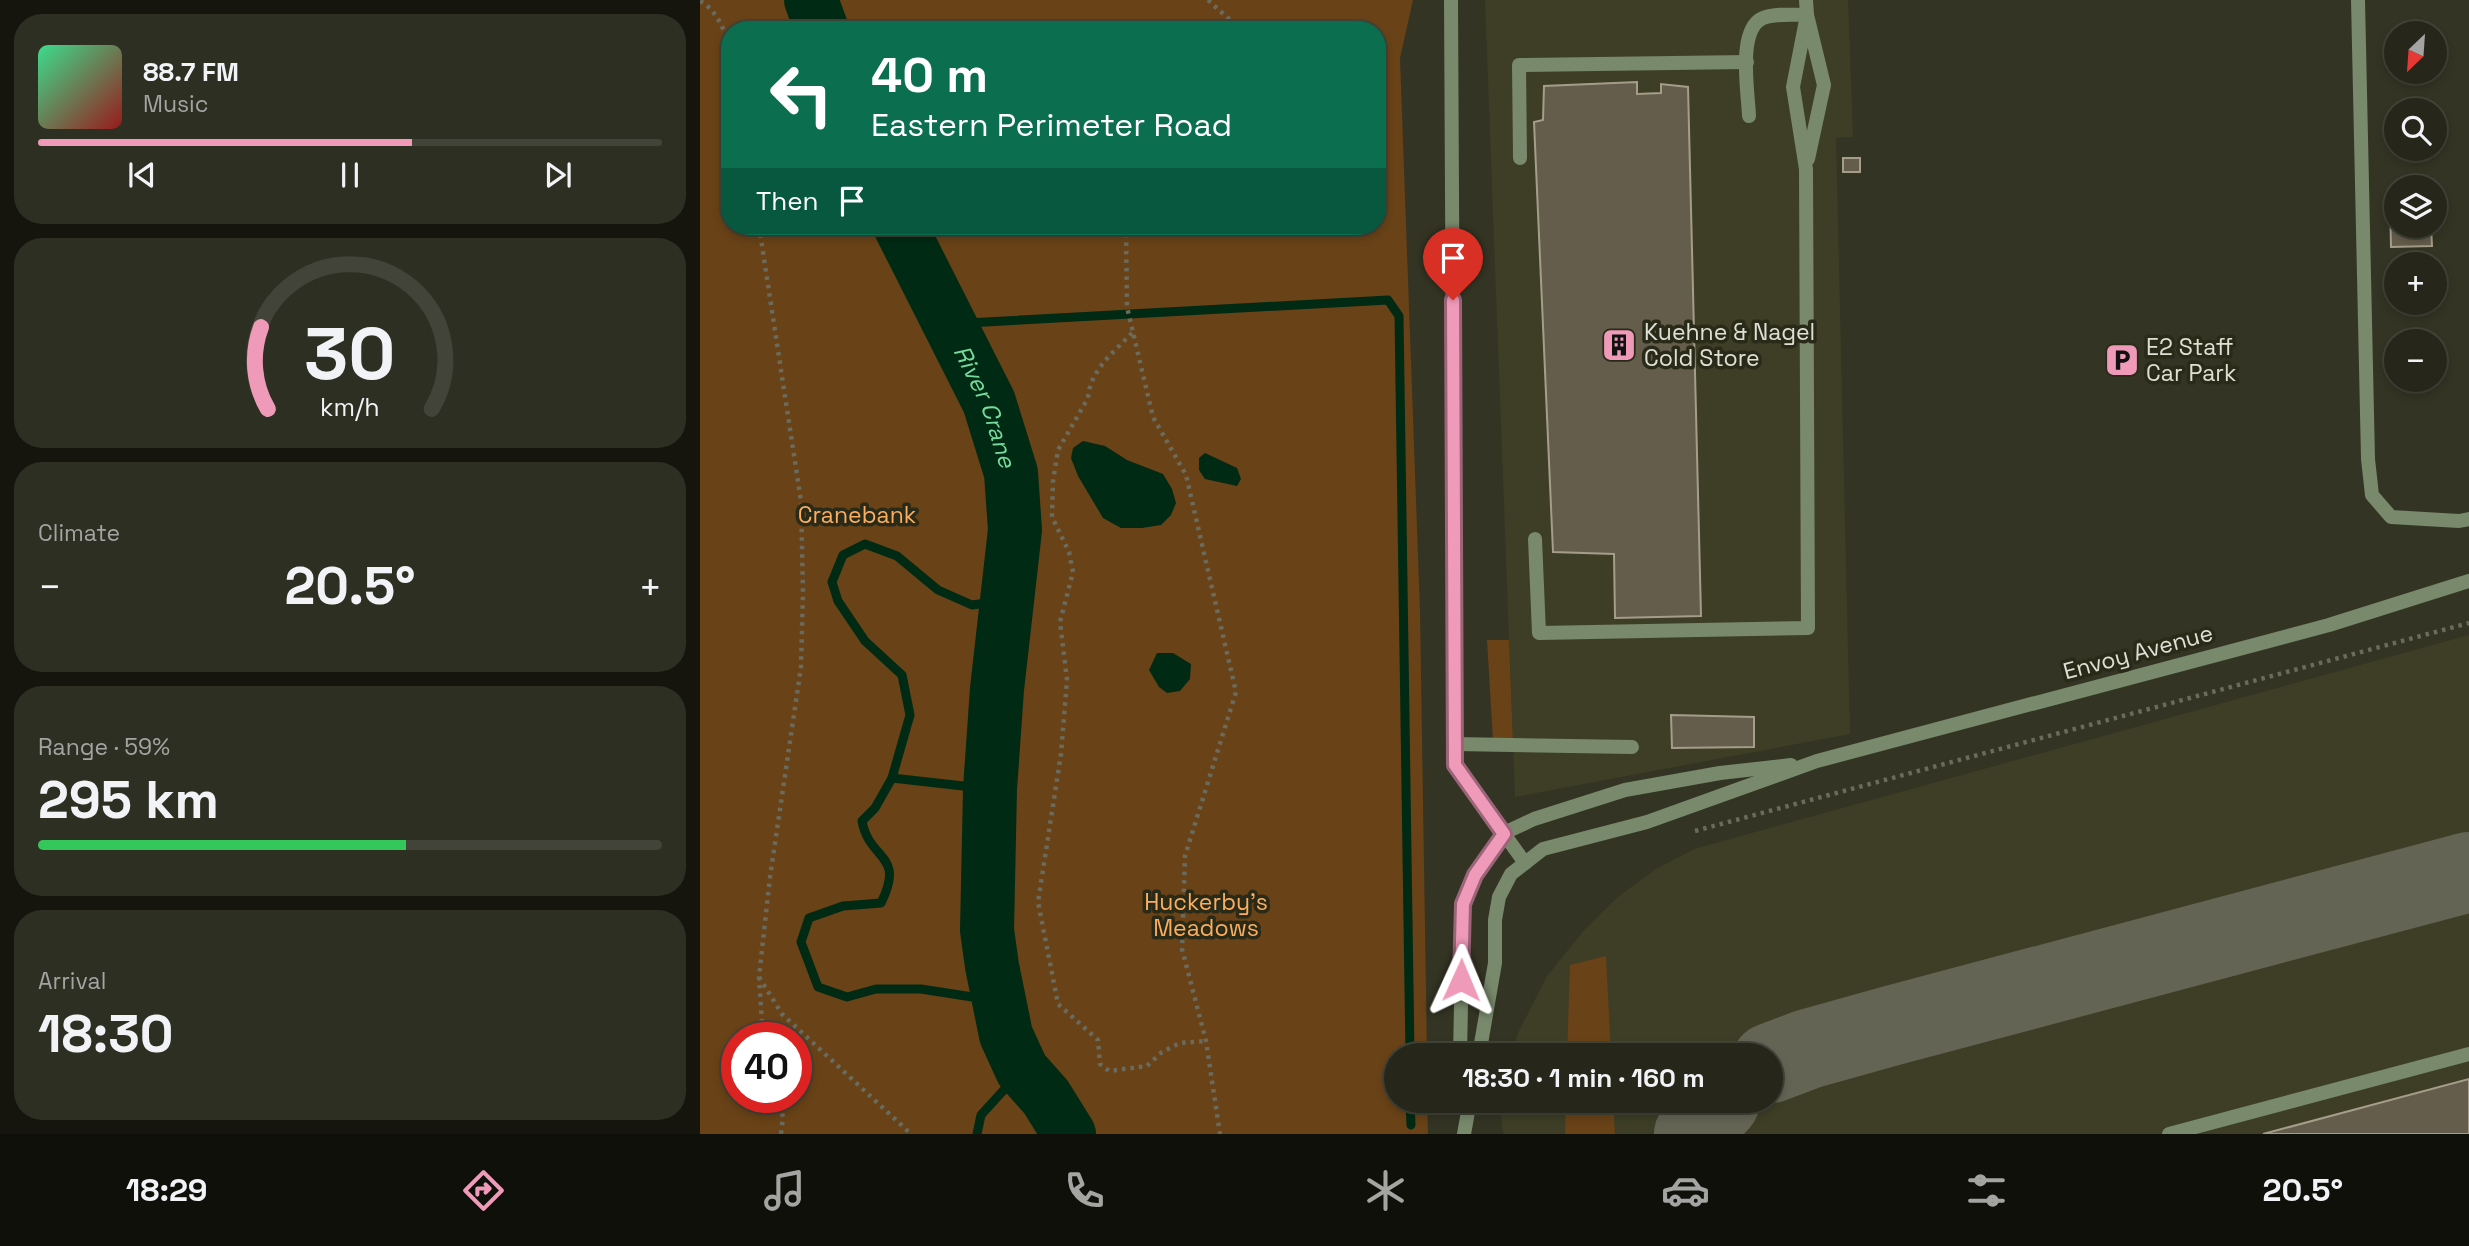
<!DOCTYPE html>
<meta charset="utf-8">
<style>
:root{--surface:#26271a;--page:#2e2f23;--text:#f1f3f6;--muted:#a4a5a2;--line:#424439;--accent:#ef9ab8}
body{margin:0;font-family:"Space Grotesk",sans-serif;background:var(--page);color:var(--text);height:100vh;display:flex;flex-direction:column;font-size:26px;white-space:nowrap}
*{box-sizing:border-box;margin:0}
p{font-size:23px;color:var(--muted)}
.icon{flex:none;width:38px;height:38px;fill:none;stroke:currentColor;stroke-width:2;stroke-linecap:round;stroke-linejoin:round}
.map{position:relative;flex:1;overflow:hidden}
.panel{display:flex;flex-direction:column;gap:14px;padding:14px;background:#15150e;width:700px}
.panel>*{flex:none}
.banner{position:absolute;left:21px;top:21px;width:665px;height:214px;border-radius:28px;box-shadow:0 4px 10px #0003,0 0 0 2px var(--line);background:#0b6e4f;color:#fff;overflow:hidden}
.needle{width:46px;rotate:205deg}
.fabs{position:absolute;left:1684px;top:21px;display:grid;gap:14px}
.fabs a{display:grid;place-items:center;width:63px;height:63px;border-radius:50%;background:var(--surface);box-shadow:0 4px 10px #0003,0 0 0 2px var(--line);font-size:35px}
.speed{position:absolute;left:21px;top:1022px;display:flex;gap:14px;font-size:35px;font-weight:700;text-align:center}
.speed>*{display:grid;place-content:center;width:91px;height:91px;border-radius:50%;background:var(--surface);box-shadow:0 4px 10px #0003,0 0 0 2px var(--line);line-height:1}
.speed .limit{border:10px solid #d22;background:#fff;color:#111}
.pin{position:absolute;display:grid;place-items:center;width:60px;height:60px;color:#fff;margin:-72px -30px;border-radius:50% 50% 50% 0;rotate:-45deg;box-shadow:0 0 7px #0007}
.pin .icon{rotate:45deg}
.me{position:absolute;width:77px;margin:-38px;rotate:1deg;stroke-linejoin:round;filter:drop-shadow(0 0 5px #0008)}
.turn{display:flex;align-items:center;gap:24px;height:147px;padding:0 35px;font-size:32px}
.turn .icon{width:91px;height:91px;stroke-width:2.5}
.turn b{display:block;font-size:49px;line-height:60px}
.then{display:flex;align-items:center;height:66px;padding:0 35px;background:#0003;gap:14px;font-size:26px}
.big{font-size:52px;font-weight:800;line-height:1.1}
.panel .tile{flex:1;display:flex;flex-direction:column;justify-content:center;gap:10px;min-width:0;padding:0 24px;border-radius:28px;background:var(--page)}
.panel .dial{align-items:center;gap:0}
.dial svg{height:182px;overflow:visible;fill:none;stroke:var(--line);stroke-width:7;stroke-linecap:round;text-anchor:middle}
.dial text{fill:var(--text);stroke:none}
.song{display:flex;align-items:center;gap:21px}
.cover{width:84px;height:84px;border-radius:10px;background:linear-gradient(135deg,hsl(150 70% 55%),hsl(0 70% 35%))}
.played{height:7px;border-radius:4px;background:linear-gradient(90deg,var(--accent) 60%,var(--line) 60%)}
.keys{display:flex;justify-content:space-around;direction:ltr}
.heat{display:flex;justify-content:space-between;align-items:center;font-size:38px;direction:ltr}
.charge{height:10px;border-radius:5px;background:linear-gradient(90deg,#34c759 59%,var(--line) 0)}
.trip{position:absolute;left:684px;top:1043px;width:399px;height:70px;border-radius:35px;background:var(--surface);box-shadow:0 4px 10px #0003,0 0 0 2px var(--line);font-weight:800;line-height:70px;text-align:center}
.dock{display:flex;height:112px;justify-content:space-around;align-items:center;background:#0f100a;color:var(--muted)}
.dock .icon{width:49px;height:49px}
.dock .current{color:var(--accent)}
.dock b{font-size:32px;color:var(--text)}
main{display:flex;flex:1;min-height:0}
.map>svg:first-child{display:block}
</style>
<main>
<section class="panel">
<div class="tile">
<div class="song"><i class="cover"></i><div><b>88.7 FM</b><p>Music</p></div></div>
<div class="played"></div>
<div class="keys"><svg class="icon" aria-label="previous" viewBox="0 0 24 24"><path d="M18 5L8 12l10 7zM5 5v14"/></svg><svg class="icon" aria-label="pause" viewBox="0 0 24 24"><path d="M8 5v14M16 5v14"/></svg><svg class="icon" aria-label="next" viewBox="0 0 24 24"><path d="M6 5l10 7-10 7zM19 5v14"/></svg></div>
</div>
<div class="tile dial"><svg viewBox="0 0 100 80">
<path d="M14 69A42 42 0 1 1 86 69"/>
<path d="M14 69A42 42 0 0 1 11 33" stroke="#ef9ab8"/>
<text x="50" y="56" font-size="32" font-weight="700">30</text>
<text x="50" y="72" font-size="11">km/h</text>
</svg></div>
<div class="tile"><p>Climate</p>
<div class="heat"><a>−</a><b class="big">20.5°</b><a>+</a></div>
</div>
<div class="tile"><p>Range · 59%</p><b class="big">295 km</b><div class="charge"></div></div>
<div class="tile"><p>Arrival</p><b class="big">18:30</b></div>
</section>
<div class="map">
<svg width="1769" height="1134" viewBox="0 0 1769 1134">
<rect width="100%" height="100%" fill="#333423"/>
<g fill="#3d3e25">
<polygon points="785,0 1148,0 1153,137 1136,138 1150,734 815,797"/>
<polygon points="1769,635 1769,1079 1563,1134 803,1134 799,1101 1071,1101 1071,1055 811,1055 818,1033 847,976 886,928 919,896 956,869 994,849"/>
</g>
<g fill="#694217" fill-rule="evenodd">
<path d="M0,0H713L700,58L720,611L727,1055H696V1101H727L728,1134H0ZM30,30H677V226H30ZM37,1038H96V1097H37Z"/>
<polygon points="787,640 809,640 813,742 793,740"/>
<polygon points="906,956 911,1055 867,1055 870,965"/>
<polygon points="866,1101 913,1101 915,1134 865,1134"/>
</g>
<g fill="#002a14">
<polygon points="383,441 405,446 427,460 463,474 472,489 476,503 471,515 461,525 442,528 421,528 403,518 378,476 371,458 373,448"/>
<polygon points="505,453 537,468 541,479 537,486 505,479 499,470 499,458"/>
<polygon points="457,653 473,653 491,664 490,679 480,691 467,693 459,687 449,670"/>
</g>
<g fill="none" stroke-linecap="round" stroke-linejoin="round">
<g stroke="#002a14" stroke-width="9">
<polyline points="249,324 688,300 699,316 710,1055"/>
<polyline points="192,778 290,789"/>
<path d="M298,1001L221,989H176L147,997L118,987L101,942L109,918L143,906L181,903C206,853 169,861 162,821L175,808L192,778L210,715L202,675L165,641L138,601L132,582L143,555L165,544L197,556L238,590L272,605L307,600"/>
<polyline points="710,1101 711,1125"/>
<polyline points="277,1134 281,1115 322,1070"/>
</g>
<g stroke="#002a14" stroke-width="54">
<polyline points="111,0 122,30"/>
<path id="s1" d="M200,226L289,402L311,473L315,530L297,689L290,789L287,930L292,966L306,1035L322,1070L346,1097L369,1134"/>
</g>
<g stroke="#646455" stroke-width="80">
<polyline points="1071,1063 1108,1049 1194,1025 1769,872"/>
<polyline points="994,1134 1003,1119 1020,1101"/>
</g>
</g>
<g fill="#655d4c" stroke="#a59d8a" stroke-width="2">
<polygon points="937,82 937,94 961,93 961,84 988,87 1001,616 915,618 914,554 853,552 834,122 843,120 844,86"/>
<rect x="1143" y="158" width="17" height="14"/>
<polygon points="1690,200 1696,200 1696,226 1731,226 1732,246 1691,247"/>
<polygon points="971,715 1054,717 1054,747 972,748"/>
<polygon points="1769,1079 1769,1134 1563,1134"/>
</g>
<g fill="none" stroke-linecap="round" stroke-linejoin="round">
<g stroke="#6a6b5c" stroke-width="4.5" stroke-dasharray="3.5 5" stroke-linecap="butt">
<polyline points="508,0 541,30"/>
<path d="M0,1C17,10 23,29 30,45"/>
<polyline points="59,226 101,501 103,592 101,667 70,877 59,977 63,1038"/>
<polyline points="428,226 426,229 427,307 453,417 486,475 536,692 485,856 482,949 506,1041 520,1134"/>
<path d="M432,333C414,352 390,370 388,398L358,450L353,481L352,517L369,552L373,572L360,622L367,680L361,754L338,902L358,1004L398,1040L400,1064L409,1071L447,1066L462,1052L480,1043L506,1041"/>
<polyline points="995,831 1769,623"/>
<polyline points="59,977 82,1014 211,1134"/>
<polyline points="78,1097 83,1117 81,1134"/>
</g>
<g stroke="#78896c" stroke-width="14">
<polyline points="1106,0 1107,15 1124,85 1108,159"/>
<polyline points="1658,0 1668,459 1672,495 1691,517 1759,521 1769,519"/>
<path d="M1049,116C1048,91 1037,29 1063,18C1076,13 1094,15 1107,15"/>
<polyline points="820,158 819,65 1047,62"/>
<polyline points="835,539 839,633 1108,628 1106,169 1093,87 1107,15"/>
<polyline points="754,744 932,747"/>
<polyline points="1469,1134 1769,1054"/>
</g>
<polyline stroke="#78896c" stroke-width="14" points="751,0 755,766 825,863"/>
<g stroke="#78896c" stroke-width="14">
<polyline points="760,1055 763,904 775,875 804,833 834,819 925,790 1020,773 1091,765"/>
<polyline points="779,1055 795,963 795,920 799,897 811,874 843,849 947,822 1117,761 1629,625 1769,581"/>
<polyline points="764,1134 770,1101"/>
</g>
</g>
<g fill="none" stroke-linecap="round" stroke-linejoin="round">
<g stroke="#9b6478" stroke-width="18">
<polyline id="route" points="753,300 755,765 804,834 775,875 763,904 761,980"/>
</g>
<use href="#route" stroke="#ef9ab8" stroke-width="12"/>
</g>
<defs>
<g id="building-square" transform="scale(1.75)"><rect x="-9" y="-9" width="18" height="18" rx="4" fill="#ef9ab8" stroke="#2a2a19"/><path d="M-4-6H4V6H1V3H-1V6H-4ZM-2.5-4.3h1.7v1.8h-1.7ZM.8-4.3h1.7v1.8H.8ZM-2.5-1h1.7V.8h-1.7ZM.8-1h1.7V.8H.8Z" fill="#111"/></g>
<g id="parking-square" transform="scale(1.75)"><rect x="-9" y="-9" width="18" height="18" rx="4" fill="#ef9ab8" stroke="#2a2a19"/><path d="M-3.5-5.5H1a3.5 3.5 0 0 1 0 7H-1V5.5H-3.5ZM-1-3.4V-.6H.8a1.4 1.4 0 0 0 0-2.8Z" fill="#111"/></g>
</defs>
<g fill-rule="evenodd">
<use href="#building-square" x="919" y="345"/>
<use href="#parking-square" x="1422" y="360"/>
</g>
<g text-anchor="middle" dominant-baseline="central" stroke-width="7" stroke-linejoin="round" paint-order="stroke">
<g font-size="23" fill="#dfe0d5" stroke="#2a2a19" text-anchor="start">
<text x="944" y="332">Kuehne &amp; Nagel<tspan x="944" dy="26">Cold Store</tspan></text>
<text x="1446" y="347">E2 Staff<tspan x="1446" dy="26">Car Park</tspan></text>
</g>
<g font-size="23" fill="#fcae5e" stroke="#2a2a19">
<text x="157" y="515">Cranebank</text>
<text x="506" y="902">Huckerby's<tspan x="506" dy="26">Meadows</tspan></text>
</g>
<g font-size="23" fill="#dfe0d5" stroke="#2a2a19">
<text transform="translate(1438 652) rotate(-15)">Envoy Avenue</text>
</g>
<g font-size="24" font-style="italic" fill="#74db9b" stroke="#2a2a19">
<text stroke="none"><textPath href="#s1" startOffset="200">River Crane</textPath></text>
</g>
</g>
</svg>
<div class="fabs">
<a><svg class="needle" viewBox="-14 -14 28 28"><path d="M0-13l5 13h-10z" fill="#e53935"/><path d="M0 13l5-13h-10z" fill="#a4a5a2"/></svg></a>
<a><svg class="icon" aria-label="search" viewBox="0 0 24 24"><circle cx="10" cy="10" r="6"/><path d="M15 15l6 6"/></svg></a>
<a><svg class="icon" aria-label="layers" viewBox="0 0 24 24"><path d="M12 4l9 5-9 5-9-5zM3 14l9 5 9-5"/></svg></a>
<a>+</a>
<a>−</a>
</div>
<div class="speed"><div class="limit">40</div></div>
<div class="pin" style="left:753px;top:300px;background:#d93025"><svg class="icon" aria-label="arrive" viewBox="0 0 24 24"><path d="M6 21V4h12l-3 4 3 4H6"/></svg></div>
<svg class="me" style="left:761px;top:980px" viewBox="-20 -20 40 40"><path d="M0-17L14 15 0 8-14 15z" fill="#ef9ab8" stroke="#fff" stroke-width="4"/></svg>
<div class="trip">18:30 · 1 min · 160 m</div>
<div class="banner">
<div class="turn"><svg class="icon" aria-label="left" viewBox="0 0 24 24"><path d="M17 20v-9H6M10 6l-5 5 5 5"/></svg><div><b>40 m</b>Eastern Perimeter Road</div></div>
<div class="then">Then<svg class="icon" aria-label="arrive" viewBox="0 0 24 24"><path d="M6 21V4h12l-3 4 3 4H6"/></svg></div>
</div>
</div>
</main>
<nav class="dock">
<b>18:29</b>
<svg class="icon current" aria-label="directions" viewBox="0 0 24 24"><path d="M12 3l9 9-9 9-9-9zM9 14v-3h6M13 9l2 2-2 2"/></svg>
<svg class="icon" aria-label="music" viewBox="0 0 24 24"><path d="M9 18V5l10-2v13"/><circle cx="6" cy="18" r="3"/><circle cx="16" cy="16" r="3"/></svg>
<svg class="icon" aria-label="phone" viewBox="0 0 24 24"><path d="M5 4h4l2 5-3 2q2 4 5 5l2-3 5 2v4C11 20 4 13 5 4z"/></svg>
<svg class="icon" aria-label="climate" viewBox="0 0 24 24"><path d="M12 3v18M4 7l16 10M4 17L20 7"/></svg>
<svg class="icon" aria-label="car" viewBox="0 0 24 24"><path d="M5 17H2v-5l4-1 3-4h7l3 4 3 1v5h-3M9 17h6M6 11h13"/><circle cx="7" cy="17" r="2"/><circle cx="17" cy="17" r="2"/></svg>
<svg class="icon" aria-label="filters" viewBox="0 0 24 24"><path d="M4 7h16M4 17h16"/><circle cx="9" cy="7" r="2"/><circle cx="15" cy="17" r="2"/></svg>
<b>20.5°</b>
</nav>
